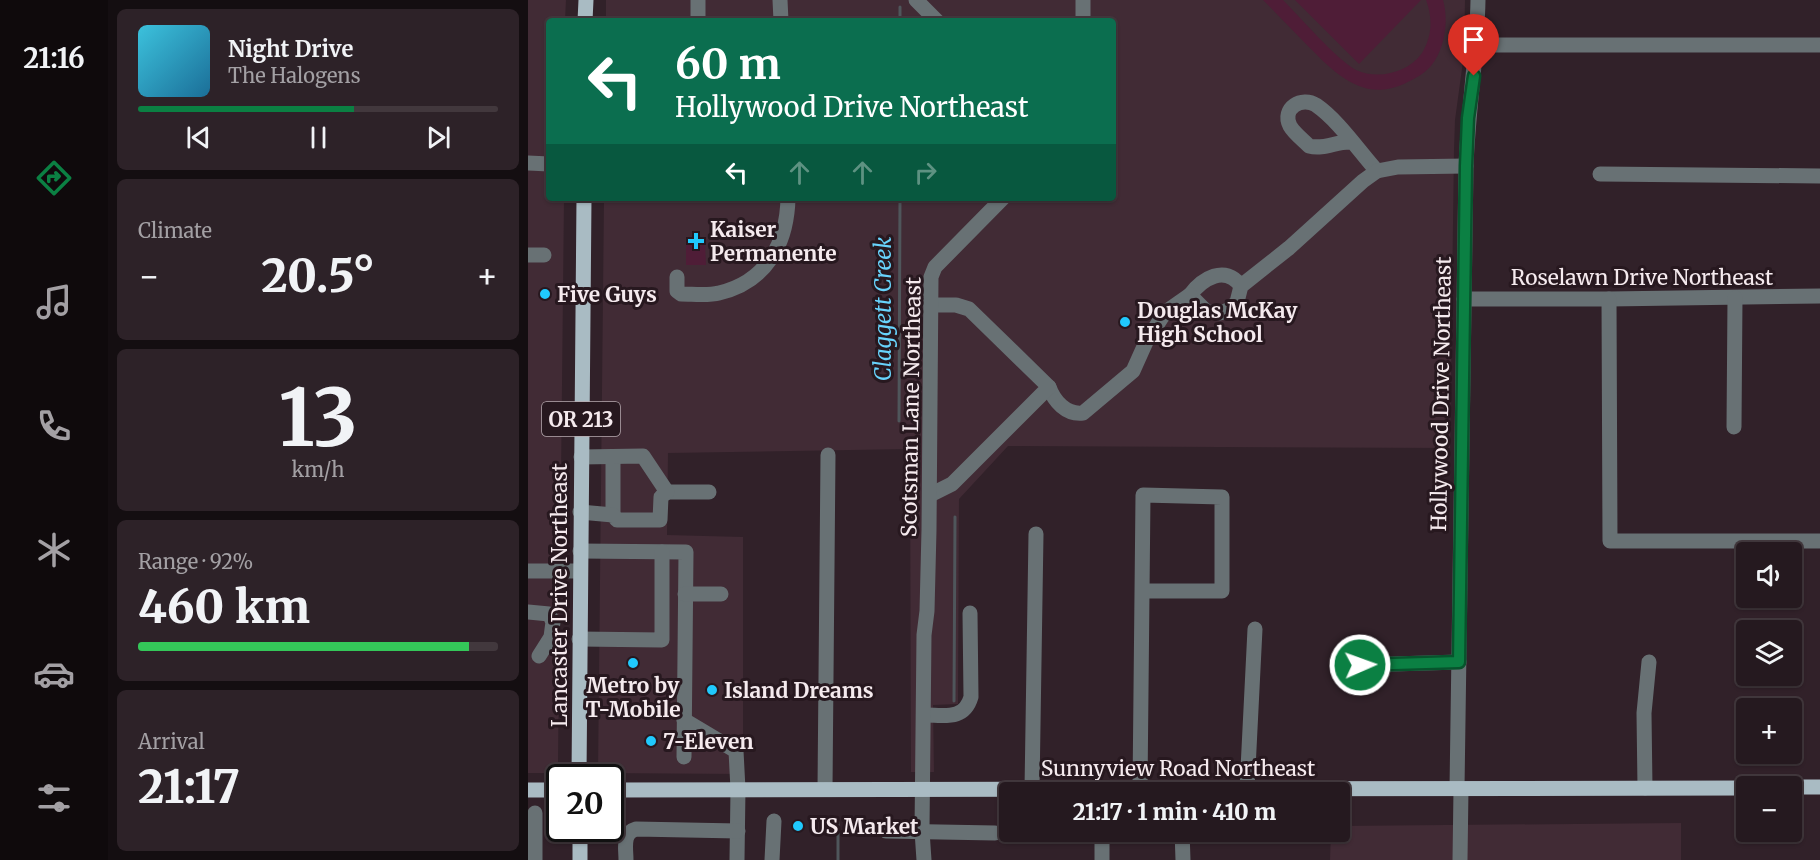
<!DOCTYPE html>
<meta charset="utf-8">
<style>
:root{--surface:#25191f;--page:#2d2228;--text:#f1f3f6;--muted:#a3a0a4;--line:#42383d;--accent:#0b8043}
body{margin:0;font-family:Merriweather,serif;background:var(--page);color:var(--text);height:100vh;display:flex;flex-direction:column;font-size:22px;white-space:nowrap}
*{box-sizing:border-box;margin:0}
p{font-size:20px;color:var(--muted)}
.icon{flex:none;width:33px;height:33px;fill:none;stroke:currentColor;stroke-width:2;stroke-linecap:round;stroke-linejoin:round}
.map{position:relative;flex:1;overflow:hidden}
.sheet{display:flex;flex-direction:column;gap:9px;padding:9px;background:#140e11;width:420px}
.sheet>*{flex:none}
.banner{position:absolute;left:18px;top:18px;width:570px;height:183px;border-radius:6px;box-shadow:0 2px 4px #0004,0 0 0 2px var(--line);background:#0b6e4f;color:#fff;overflow:hidden}
.fabs{position:absolute;left:1208px;top:542px;display:grid;gap:12px}
.fabs a{display:grid;place-items:center;width:66px;height:66px;border-radius:6px;background:var(--surface);box-shadow:0 2px 4px #0004,0 0 0 2px var(--line);font-size:30px}
.speed{position:absolute;left:18px;top:764px;display:flex;gap:12px;font-size:30px;font-weight:700;text-align:center}
.speed>*{display:grid;place-content:center;width:78px;height:78px;border-radius:50%;background:var(--surface);box-shadow:0 2px 4px #0004,0 0 0 2px var(--line);line-height:1}
.speed .limit{border:3px solid #111;border-radius:9px;background:#fff;color:#111}
.pin{position:absolute;display:grid;place-items:center;width:51px;height:51px;color:#fff;margin:-62px -26px;border-radius:50% 50% 50% 0;rotate:-45deg;box-shadow:0 0 6px #0007}
.pin .icon{rotate:45deg}
.me{position:absolute;width:66px;margin:-33px;rotate:88deg;stroke-linejoin:round;filter:drop-shadow(0 0 4px #0008)}
.turn{display:flex;align-items:center;gap:21px;height:126px;padding:0 30px;font-size:27px}
.turn .icon{width:78px;height:78px;stroke-width:2.5}
.turn b{display:block;font-size:42px;line-height:51px}
.lanes{display:flex;align-items:center;height:57px;padding:0 30px;background:#0003;justify-content:center;gap:30px;direction:ltr}
.lanes .off{opacity:.35}
.big{font-size:45px;font-weight:800;line-height:1.1}
.sheet .tile{flex:1;display:flex;flex-direction:column;justify-content:center;gap:9px;min-width:0;padding:0 21px;border-radius:9px;background:var(--page)}
.sheet .dial{align-items:center;gap:0}
.dial b{font-size:78px;line-height:1}
.song{display:flex;align-items:center;gap:18px}
.cover{width:72px;height:72px;border-radius:9px;background:linear-gradient(135deg,hsl(190 70% 55%),hsl(200 70% 35%))}
.played{height:6px;border-radius:3px;background:linear-gradient(90deg,var(--accent) 60%,var(--line) 60%)}
.keys{display:flex;justify-content:space-around;direction:ltr}
.heat{display:flex;justify-content:space-between;align-items:center;font-size:33px;direction:ltr}
.charge{height:9px;border-radius:4px;background:linear-gradient(90deg,#34c759 92%,var(--line) 0)}
.trip{position:absolute;left:471px;top:782px;width:351px;height:60px;border-radius:6px;background:var(--surface);box-shadow:0 2px 4px #0004,0 0 0 2px var(--line);font-weight:800;line-height:60px;text-align:center}
main{display:flex;flex:1;min-height:0}
.menu{display:flex;flex-direction:column;width:108px;justify-content:space-around;align-items:center;background:#0f0a0c;color:var(--muted)}
.menu .icon{width:42px;height:42px}
.menu .on{color:var(--accent)}
.menu b{font-size:27px;color:var(--text)}
.map>svg:first-child{display:block}
</style>
<main>
<nav class="menu">
<b>21:16</b>
<svg class="icon on" aria-label="directions" viewBox="0 0 24 24"><path d="M12 3l9 9-9 9-9-9zM9 14v-3h6M13 9l2 2-2 2"/></svg>
<svg class="icon" aria-label="music" viewBox="0 0 24 24"><path d="M9 18V5l10-2v13"/><circle cx="6" cy="18" r="3"/><circle cx="16" cy="16" r="3"/></svg>
<svg class="icon" aria-label="phone" viewBox="0 0 24 24"><path d="M5 4h4l2 5-3 2q2 4 5 5l2-3 5 2v4C11 20 4 13 5 4z"/></svg>
<svg class="icon" aria-label="climate" viewBox="0 0 24 24"><path d="M12 3v18M4 7l16 10M4 17L20 7"/></svg>
<svg class="icon" aria-label="car" viewBox="0 0 24 24"><path d="M5 17H2v-5l4-1 3-4h7l3 4 3 1v5h-3M9 17h6M6 11h13"/><circle cx="7" cy="17" r="2"/><circle cx="17" cy="17" r="2"/></svg>
<svg class="icon" aria-label="filters" viewBox="0 0 24 24"><path d="M4 7h16M4 17h16"/><circle cx="9" cy="7" r="2"/><circle cx="15" cy="17" r="2"/></svg>
</nav>
<section class="sheet">
<div class="tile">
<div class="song"><i class="cover"></i><div><b>Night Drive</b><p>The Halogens</p></div></div>
<div class="played"></div>
<div class="keys"><svg class="icon" aria-label="previous" viewBox="0 0 24 24"><path d="M18 5L8 12l10 7zM5 5v14"/></svg><svg class="icon" aria-label="pause" viewBox="0 0 24 24"><path d="M8 5v14M16 5v14"/></svg><svg class="icon" aria-label="next" viewBox="0 0 24 24"><path d="M6 5l10 7-10 7zM19 5v14"/></svg></div>
</div>
<div class="tile"><p>Climate</p>
<div class="heat"><a>−</a><b class="big">20.5°</b><a>+</a></div>
</div>
<div class="tile dial"><b>13</b><p>km/h</p></div>
<div class="tile"><p>Range · 92%</p><b class="big">460 km</b><div class="charge"></div></div>
<div class="tile"><p>Arrival</p><b class="big">21:17</b></div>
</section>
<div class="map">
<svg width="1292" height="860" viewBox="0 0 1292 860">
<rect width="100%" height="100%" fill="#312129"/>
<g fill="#412b35">
<polygon points="0,0 38,0 37,21 21,21 21,198 36,198 30,762 28,767 20,773 0,773"/>
<polygon points="78,0 937,0 936,54 927,120 926,150 922,448 480,446 431,499 430,704 405,705 406,772 383,772 382,449 140,453 139,535 215,537 215,774 70,773 76,198 585,198 585,21 78,21"/>
<polygon points="1153,823 1153,860 802,860 803,831 812,831 812,826"/>
</g>
<g fill="#4f1d37">
<path d="M735,0H755C772,17 809,60 828,70C850,80 880,73 894,53C904,37 905,18 898,0H915C921,21 917,49 903,66C896,74 886,79 876,84C833,103 805,71 777,43C763,29 749,14 735,0Z"/>
<polygon points="767,0 893,0 831,64"/>
<polygon points="158,243 171,247 177,244 178,265 158,265"/>
</g>
<g fill="none" stroke-linecap="round" stroke-linejoin="round">
<g stroke="#4f565b" stroke-width="3">
<polyline points="372,21 372,7"/>
<polyline points="371,421 372,198"/>
<polyline points="426,701 427,517"/>
<polyline points="310,860 310,822"/>
</g>
<g stroke="#687174" stroke-width="15">
<polyline points="170,0 170,21"/>
<polyline points="252,0 253,21"/>
<polyline points="388,0 409,21"/>
<polyline points="555,0 555,21"/>
<polyline points="949,45 1292,45"/>
<path d="M823,142C809,141 796,150 781,146C775,140 766,133 762,126C753,108 774,96 788,105C810,120 831,151 849,171"/>
<polyline points="0,163 21,164"/>
<polyline points="1072,174 1292,176"/>
<polyline points="0,255 16,255"/>
<path d="M149,277V291L153,294C165,294 180,296 191,293C238,282 259,244 260,198"/>
<path d="M713,286C697,264 674,279 662,295L679,312L692,313L700,310L709,302L713,286L761,248L835,181L849,171L870,167L938,166"/>
<polyline points="936,299 1081,299 1292,296"/>
<polyline points="1081,299 1082,541 1292,541"/>
<path d="M521,387C526,401 538,415 555,413L605,371L618,342L634,317L642,309L662,295"/>
<polyline points="1206,427 1207,298"/>
<polyline points="85,457 85,515"/>
<polyline points="139,492 181,492"/>
<polyline points="402,495 424,484 521,387 441,309 428,305 403,305"/>
<polyline points="52,512 85,515 89,520 132,520 133,497 139,492 115,456 53,457"/>
<polyline points="52,551 158,552 156,757"/>
<polyline points="0,571 52,571"/>
<polyline points="157,594 193,594"/>
<polyline points="0,612 21,614 25,622 23,637 11,656"/>
<polyline points="51,639 134,640 134,552"/>
<polyline points="832,665 931,662"/>
<path d="M396,715C416,715 436,721 443,697L442,613"/>
<polyline points="156,720 208,751 210,789 209,860"/>
<polyline points="1117,788 1116,713 1121,662"/>
<polyline points="297,789 300,455"/>
<polyline points="504,789 508,534"/>
<polyline points="612,789 615,495 694,497 694,591 615,591"/>
<polyline points="719,789 727,629"/>
<path d="M929,789L938,166C940,111 949,56 950,0"/>
<polyline points="7,813 7,860"/>
<polyline points="358,831 467,833"/>
<polyline points="574,831 574,860"/>
<polyline points="654,831 655,860"/>
<path d="M98,860C98,848 94,833 108,829L210,831"/>
<polyline points="244,860 246,821"/>
<polyline points="396,860 394,831 396,635 399,611 401,530 403,277 407,267 475,198"/>
<polyline points="932,860 933,789"/>
</g>
<g stroke="#a9bbc3" stroke-width="15">
<polyline points="57,21 58,0"/>
<polyline points="51,777 56,198"/>
<polyline points="1263,787 1292,787"/>
<polyline points="0,790 32,790"/>
<polyline points="82,790 1218,788"/>
<polyline points="52,860 52,828"/>
</g>
</g>
<g fill="none" stroke-linecap="round" stroke-linejoin="round">
<g stroke="#07532c" stroke-width="15">
<polyline id="route" points="832,665 931,662 938,166 940,118 946,76"/>
</g>
<use href="#route" stroke="#0b8043" stroke-width="10"/>
</g>
<g fill="#20c9fd" stroke="#27181f" stroke-width="2">
<path d="M165 232h6v6h6v6h-6v6h-6v-6h-6v-6h6z"/>
<circle cx="17" cy="294" r="6"/>
<circle cx="597" cy="322" r="6"/>
<circle cx="105" cy="663" r="6"/>
<circle cx="184" cy="690" r="6"/>
<circle cx="123" cy="741" r="6"/>
<circle cx="270" cy="826" r="6"/>
</g>
<g text-anchor="middle" dominant-baseline="central" stroke-width="6" stroke-linejoin="round" paint-order="stroke">
<rect fill="#27181f" stroke="#b7abb0" stroke-width="1.5" x="14" y="402" width="78" height="34" rx="4.5"/>
<g font-size="20" font-weight="bold" fill="#f5eaee">
<text x="53" y="419">OR 213</text>
</g>
<g font-size="21" font-weight="bold" fill="#f5eaee" stroke="#27181f" text-anchor="start">
<text x="182" y="229">Kaiser<tspan x="182" dy="24">Permanente</tspan></text>
<text x="29" y="294">Five Guys</text>
<text x="609" y="310">Douglas McKay<tspan x="609" dy="24">High School</tspan></text>
<text x="105" y="685" text-anchor="middle">Metro by<tspan x="105" dy="24">T-Mobile</tspan></text>
<text x="196" y="690">Island Dreams</text>
<text x="135" y="741">7-Eleven</text>
<text x="282" y="826">US Market</text>
</g>
<g font-size="21" fill="#f5eaee" stroke="#27181f">
<text x="1114" y="277">Roselawn Drive Northeast</text>
<text transform="translate(913 394) rotate(-89)">Hollywood Drive Northeast</text>
<text transform="translate(383 407) rotate(-89)">Scotsman Lane Northeast</text>
<text transform="translate(31 595) rotate(-90)">Lancaster Drive Northeast</text>
<text x="650" y="768">Sunnyview Road Northeast</text>
</g>
<g font-size="22" font-style="italic" fill="#68d3fc" stroke="#27181f">
<text transform="translate(355 309) rotate(-90)">Claggett Creek</text>
</g>
</g>
</svg>
<div class="fabs">
<a><svg class="icon" aria-label="sound" viewBox="0 0 24 24"><path d="M4 9h4l5-4v14l-5-4H4zM17 9q2 3 0 6"/></svg></a>
<a><svg class="icon" aria-label="layers" viewBox="0 0 24 24"><path d="M12 4l9 5-9 5-9-5zM3 14l9 5 9-5"/></svg></a>
<a>+</a>
<a>−</a>
</div>
<div class="speed"><div class="limit">20</div></div>
<div class="pin" style="left:946px;top:76px;background:#d93025"><svg class="icon" aria-label="arrive" viewBox="0 0 24 24"><path d="M6 21V4h12l-3 4 3 4H6"/></svg></div>
<svg class="me" style="left:832px;top:665px" viewBox="-20 -20 40 40"><circle r="17" fill="#0b8043" stroke="#fff" stroke-width="3"/><path d="M0-11L8 9 0 5-8 9z" fill="#fff"/></svg>
<div class="trip">21:17 · 1 min · 410 m</div>
<div class="banner">
<div class="turn"><svg class="icon" aria-label="left" viewBox="0 0 24 24"><path d="M17 20v-9H6M10 6l-5 5 5 5"/></svg><div><b>60 m</b>Hollywood Drive Northeast</div></div>
<div class="lanes"><svg class="icon" aria-label="left" viewBox="0 0 24 24"><path d="M17 20v-9H6M10 6l-5 5 5 5"/></svg><svg class="icon off" aria-label="ahead" viewBox="0 0 24 24"><path d="M12 20V5M6 11l6-6 6 6"/></svg><svg class="icon off" aria-label="ahead" viewBox="0 0 24 24"><path d="M12 20V5M6 11l6-6 6 6"/></svg><svg class="icon off" aria-label="right" viewBox="0 0 24 24"><path d="M7 20v-9h11M14 6l5 5-5 5"/></svg></div>
</div>
</div>
</main>
